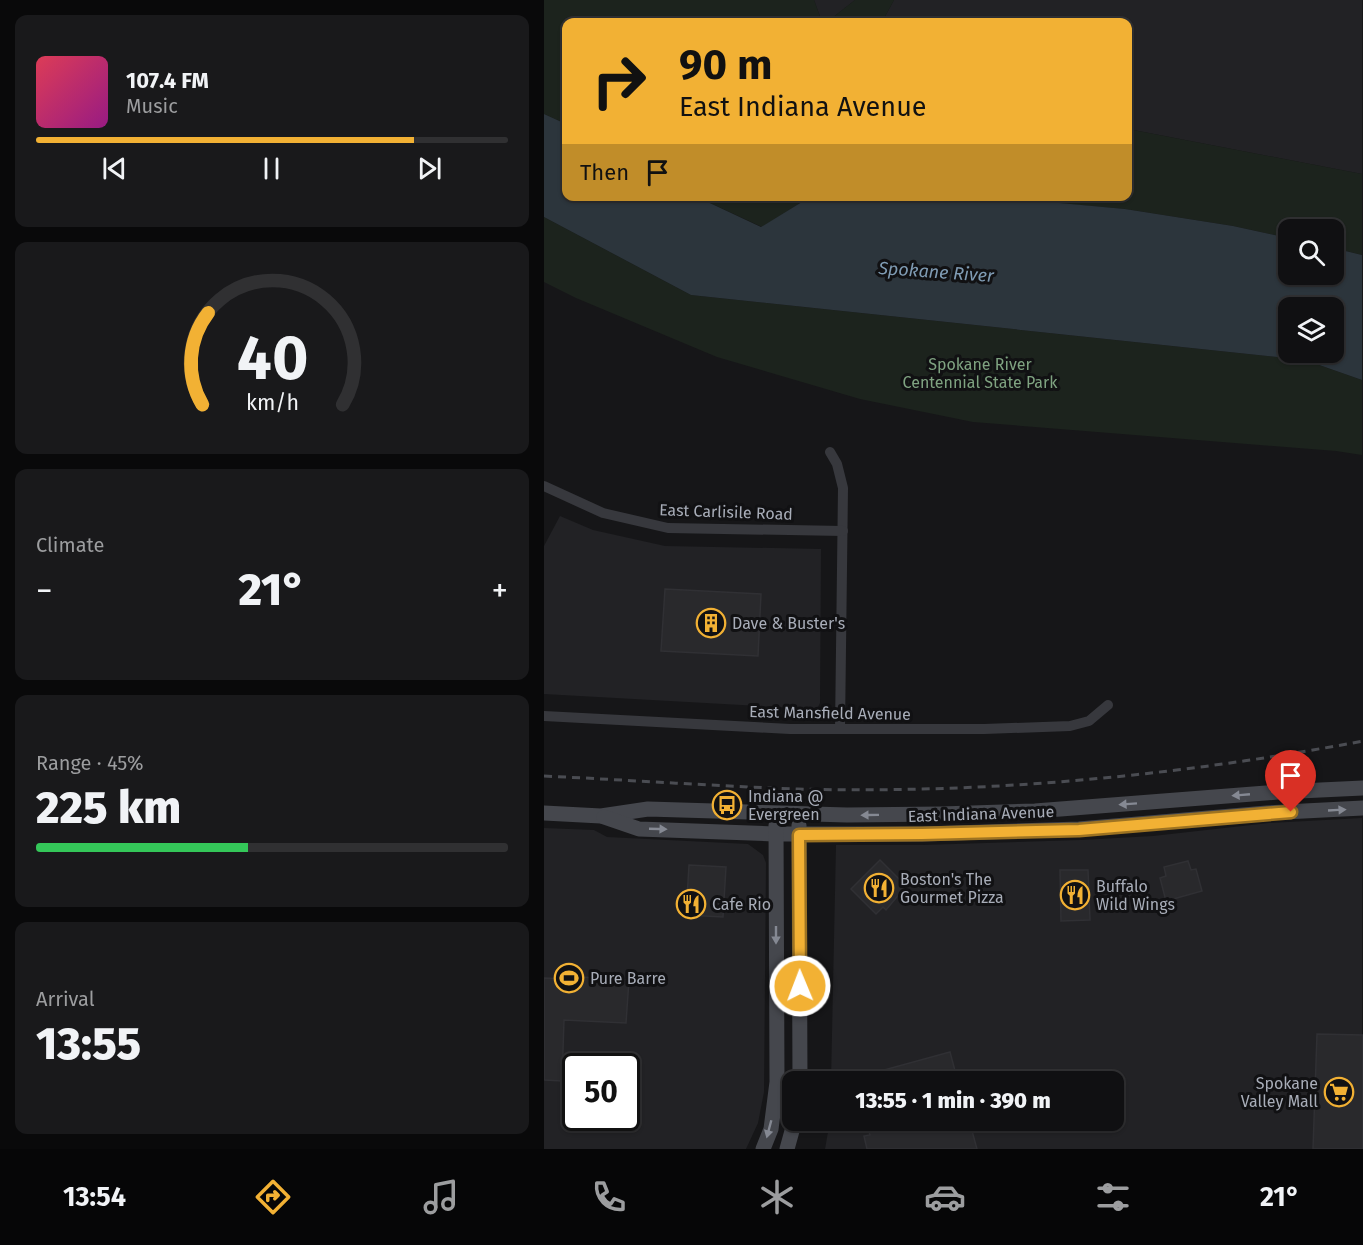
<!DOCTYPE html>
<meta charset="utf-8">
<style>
:root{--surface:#101012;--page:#19191b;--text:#f1f3f6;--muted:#9c9d9f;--line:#303032;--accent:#f2b134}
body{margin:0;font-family:"Fira Sans",sans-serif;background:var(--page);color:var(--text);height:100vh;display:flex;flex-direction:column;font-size:22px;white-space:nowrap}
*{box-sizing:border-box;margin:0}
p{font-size:20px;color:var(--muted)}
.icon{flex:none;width:33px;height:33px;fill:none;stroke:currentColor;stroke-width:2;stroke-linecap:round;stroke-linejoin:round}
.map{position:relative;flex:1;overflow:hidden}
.panel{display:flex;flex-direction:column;gap:15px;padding:15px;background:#09090a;width:544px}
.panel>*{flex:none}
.hud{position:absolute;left:18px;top:18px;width:570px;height:183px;border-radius:12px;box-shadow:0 2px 4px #0004,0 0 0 2px var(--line);background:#f2b134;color:#111;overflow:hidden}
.tools{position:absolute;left:734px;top:219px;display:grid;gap:12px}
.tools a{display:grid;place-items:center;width:66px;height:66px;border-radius:12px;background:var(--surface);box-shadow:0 2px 4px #0004,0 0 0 2px var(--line);font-size:30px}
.speed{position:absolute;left:18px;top:1053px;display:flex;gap:12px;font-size:30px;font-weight:700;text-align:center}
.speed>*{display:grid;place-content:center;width:78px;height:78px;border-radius:50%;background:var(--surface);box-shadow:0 2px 4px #0004,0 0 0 2px var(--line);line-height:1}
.speed .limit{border:3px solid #111;border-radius:9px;background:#fff;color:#111}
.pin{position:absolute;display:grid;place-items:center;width:51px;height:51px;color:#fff;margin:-62px -26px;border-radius:50% 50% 50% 0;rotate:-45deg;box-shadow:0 0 6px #0007}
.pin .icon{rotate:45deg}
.me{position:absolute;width:66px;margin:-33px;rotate:359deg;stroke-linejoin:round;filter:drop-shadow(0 0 4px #0008)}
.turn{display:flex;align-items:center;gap:21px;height:126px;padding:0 18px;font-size:27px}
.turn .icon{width:78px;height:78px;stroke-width:2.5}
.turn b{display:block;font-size:42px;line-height:51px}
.then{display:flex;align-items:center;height:57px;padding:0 18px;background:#0003;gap:12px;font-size:22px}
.big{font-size:45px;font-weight:800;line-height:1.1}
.panel .tile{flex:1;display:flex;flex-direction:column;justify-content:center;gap:9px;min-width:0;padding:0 21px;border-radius:12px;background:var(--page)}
.panel .dial{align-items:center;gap:0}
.dial svg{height:156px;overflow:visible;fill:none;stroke:var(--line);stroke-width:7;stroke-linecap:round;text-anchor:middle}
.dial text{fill:var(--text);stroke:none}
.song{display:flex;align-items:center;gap:18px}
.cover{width:72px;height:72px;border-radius:9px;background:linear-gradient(135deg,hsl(350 70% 55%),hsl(310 70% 35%))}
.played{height:6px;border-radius:3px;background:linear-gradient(90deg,var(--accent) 80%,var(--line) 80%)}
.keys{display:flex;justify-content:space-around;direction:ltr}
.heat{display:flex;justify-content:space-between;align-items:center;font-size:33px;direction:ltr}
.charge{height:9px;border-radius:4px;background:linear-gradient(90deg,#34c759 45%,var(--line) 0)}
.trip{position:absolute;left:238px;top:1071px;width:342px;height:60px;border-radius:12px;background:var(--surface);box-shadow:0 2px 4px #0004,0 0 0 2px var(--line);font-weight:800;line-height:60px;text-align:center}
.dock{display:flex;height:96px;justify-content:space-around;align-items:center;background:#060607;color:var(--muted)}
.dock .icon{width:42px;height:42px}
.dock .on{color:var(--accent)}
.dock b{font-size:27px;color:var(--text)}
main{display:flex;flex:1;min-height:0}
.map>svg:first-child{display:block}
</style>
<main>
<section class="panel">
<div class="tile">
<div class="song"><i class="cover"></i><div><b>107.4 FM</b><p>Music</p></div></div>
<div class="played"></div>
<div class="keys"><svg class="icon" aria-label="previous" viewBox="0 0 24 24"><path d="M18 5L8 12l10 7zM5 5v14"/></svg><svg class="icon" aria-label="pause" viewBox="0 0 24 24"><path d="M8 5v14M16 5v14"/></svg><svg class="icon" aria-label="next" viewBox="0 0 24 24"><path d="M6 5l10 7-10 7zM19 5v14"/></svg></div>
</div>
<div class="tile dial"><svg viewBox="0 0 100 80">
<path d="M14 69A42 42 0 1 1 86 69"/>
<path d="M14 69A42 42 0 0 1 17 22" stroke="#f2b134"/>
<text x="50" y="56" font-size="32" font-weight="700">40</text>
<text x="50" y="72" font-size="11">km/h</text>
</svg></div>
<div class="tile"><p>Climate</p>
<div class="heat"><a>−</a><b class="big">21°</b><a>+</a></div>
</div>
<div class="tile"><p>Range · 45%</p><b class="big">225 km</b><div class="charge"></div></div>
<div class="tile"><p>Arrival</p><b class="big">13:55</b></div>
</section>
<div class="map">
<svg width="819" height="1149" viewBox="0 0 819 1149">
<rect width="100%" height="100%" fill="#161618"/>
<g fill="#222225" fill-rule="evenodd">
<polygon points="270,0 311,0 283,22 278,22"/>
<polygon points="350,0 818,0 818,174 584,129 584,22 338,22"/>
<polygon points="16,516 49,530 121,546 277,549 276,703 274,707 269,709 0,694 0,546"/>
<polygon points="818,818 818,1149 281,1149 286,1121 570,1120 570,1082 287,1081 292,845 379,845 537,840 609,836 725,823"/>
<path d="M0,828L50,830L63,837L204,844L219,855L222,863L220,1092L214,1123L202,1149H0ZM32,1066H82V1118H32Z"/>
</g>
<g fill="#1c231d">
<polygon points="0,0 270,0 278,22 22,22 22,124 0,114"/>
<polygon points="311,0 350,0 338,22 283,22"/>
<polygon points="584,129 818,174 818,255 789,248 789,230 744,230 744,238 689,226 581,209 438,197 584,196"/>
<polygon points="153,197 266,197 218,227"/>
<polygon points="0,217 147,295 761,360 818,380 818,455 792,451 429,422 316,399 173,357 32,298 0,282"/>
</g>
<path fill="#2c353c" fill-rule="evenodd" d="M0,114L22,124V196L153,197L217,227L266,197L438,196L581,209L689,226L744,238V274H789V248L818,255V380L761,360L147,295L0,217ZM744,308H789V352H744Z"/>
<g fill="#29292c" stroke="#303034" stroke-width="1.5">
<polygon points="121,589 217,594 214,656 117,651"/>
<polygon points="336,860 362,886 342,910 339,907 332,914 307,889"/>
<polygon points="644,861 647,870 652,869 658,891 622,901 616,878 622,876 620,867"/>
<polygon points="145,865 182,867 179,917 142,915"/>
<polygon points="516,870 544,870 546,920 517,921"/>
<polygon points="22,976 85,980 82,1023 20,1020 18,1081 0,1080 0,978 22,979"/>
<polygon points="773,1034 819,1035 819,1149 769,1149"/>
<polygon points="406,1052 414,1082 307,1082 307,1079"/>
<polygon points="322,1120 425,1120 433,1149 323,1149 320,1136 326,1135"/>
</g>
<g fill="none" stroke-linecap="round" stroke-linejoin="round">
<g stroke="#37383d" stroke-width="10">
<polyline points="286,452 293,464 299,488 296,729"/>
<polyline points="0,486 59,513 124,528 299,531"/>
<polyline points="0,716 246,729 440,729 526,726 545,721 564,705"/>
</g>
<g stroke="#45474d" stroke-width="15">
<polyline points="0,813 57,816 104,809 303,815 397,814 491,811 734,792 819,788"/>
<polyline points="60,817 95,829 231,834 378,834 535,829 723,813 819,808"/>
<polyline points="255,825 256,1082"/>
<polyline points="219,1149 227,1129 233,1082 232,825"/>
<polyline points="243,1149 251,1120"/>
</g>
<path stroke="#4a4c52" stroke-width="3" stroke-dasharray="8 6" stroke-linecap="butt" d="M0,776C85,780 169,786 254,789C443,794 633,776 819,741"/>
</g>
<defs><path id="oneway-solid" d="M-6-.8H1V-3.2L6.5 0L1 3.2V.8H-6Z" transform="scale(1.5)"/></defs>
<g fill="#858993">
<use href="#oneway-solid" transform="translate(697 795) rotate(175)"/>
<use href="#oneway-solid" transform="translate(584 804) rotate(176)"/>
<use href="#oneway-solid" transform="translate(793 810) rotate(-3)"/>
<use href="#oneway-solid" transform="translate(326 815) rotate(179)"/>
<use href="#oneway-solid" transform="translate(114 829) rotate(2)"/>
<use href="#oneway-solid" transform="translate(232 935) rotate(90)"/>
<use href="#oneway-solid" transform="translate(225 1129) rotate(105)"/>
</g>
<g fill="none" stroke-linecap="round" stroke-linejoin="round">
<g stroke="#9d7322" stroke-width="15">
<polyline id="route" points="256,986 255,835 378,834 535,830 747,812"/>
</g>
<use href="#route" stroke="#f2b134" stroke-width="10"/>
</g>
<defs>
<g id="building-ring" transform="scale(1.5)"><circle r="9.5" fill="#111113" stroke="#f2b134" stroke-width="1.5"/><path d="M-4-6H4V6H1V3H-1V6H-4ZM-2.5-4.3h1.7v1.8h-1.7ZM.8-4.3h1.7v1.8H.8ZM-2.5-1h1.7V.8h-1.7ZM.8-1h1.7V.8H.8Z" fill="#f2b134"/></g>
<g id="bus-ring" transform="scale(1.5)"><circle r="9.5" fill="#111113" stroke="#f2b134" stroke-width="1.5"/><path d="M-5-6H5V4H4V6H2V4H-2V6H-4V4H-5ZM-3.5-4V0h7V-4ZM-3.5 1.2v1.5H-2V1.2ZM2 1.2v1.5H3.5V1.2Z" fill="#f2b134"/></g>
<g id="restaurant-ring" transform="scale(1.5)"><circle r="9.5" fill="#111113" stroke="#f2b134" stroke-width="1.5"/><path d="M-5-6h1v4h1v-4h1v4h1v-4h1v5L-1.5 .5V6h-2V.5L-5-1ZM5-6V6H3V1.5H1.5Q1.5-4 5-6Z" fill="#f2b134"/></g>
<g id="stadium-ring" transform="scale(1.5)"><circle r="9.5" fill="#111113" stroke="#f2b134" stroke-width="1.5"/><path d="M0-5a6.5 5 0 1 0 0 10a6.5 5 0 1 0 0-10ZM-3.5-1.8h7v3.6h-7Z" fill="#f2b134"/></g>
<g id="supermarket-ring" transform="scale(1.5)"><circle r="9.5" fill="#111113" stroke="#f2b134" stroke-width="1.5"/><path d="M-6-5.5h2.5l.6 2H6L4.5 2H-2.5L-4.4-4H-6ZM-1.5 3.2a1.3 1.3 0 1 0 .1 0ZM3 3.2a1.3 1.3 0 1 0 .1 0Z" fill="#f2b134"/></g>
</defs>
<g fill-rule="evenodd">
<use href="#building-ring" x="167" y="623"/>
<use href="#bus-ring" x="183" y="805"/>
<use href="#restaurant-ring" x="335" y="888"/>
<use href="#restaurant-ring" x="531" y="895"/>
<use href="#restaurant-ring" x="147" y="904"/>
<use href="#stadium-ring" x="25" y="978"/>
<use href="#supermarket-ring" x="795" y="1092"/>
</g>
<g text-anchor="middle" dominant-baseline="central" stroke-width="6" stroke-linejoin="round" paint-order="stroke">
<g font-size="16" fill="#7fa381" stroke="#111113">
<text x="436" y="364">Spokane River<tspan x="436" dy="18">Centennial State Park</tspan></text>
</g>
<g font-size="16" fill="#a8adb8" stroke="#111113">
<text transform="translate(182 512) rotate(2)">East Carlisile Road</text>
<text transform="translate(286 713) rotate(1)">East Mansfield Avenue</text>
<text transform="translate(437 814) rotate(-2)">East Indiana Avenue</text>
</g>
<g font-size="16" fill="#a8adb8" stroke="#111113" text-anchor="start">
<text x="188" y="623">Dave &amp; Buster's</text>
<text x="204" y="796">Indiana @<tspan x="204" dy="18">Evergreen</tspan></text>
<text x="356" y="879">Boston's The<tspan x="356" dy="18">Gourmet Pizza</tspan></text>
<text x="552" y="886">Buffalo<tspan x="552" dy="18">Wild Wings</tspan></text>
<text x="168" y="904">Cafe Rio</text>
<text x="46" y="978">Pure Barre</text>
<text x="774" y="1083" text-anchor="end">Spokane<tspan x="774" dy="18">Valley Mall</tspan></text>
</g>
<g font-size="18" font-style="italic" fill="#7f9bb3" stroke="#111113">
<text transform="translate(392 272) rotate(4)">Spokane River</text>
</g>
</g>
</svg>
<div class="tools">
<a><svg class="icon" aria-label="search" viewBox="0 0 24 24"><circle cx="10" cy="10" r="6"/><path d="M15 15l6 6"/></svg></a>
<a><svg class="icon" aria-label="layers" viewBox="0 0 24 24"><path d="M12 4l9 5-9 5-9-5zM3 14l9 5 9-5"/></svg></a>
</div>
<div class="speed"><div class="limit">50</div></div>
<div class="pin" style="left:747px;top:812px;background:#d93025"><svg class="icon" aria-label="arrive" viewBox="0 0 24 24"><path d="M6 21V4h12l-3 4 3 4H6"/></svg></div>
<svg class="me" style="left:256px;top:986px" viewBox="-20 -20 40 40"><circle r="17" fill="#f2b134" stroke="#fff" stroke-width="3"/><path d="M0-11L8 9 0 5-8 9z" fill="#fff"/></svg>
<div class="trip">13:55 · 1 min · 390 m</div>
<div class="hud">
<div class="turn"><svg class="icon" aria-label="right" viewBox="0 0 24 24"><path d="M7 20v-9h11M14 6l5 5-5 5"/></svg><div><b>90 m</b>East Indiana Avenue</div></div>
<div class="then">Then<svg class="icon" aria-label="arrive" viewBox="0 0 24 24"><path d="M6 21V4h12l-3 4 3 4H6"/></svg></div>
</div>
</div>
</main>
<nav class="dock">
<b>13:54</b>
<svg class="icon on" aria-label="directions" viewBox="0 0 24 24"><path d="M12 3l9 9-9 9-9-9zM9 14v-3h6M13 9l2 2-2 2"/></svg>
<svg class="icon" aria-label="music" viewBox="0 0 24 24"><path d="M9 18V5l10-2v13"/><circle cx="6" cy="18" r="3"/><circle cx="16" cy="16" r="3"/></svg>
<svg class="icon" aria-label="phone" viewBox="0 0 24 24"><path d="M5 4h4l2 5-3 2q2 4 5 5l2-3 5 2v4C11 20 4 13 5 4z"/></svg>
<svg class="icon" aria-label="climate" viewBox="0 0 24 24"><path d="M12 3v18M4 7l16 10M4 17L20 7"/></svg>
<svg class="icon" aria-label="car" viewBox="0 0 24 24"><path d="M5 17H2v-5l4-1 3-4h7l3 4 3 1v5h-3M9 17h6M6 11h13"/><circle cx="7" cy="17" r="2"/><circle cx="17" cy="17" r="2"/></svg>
<svg class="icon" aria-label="filters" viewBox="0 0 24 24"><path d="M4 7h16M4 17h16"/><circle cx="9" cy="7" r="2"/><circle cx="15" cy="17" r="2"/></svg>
<b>21°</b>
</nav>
